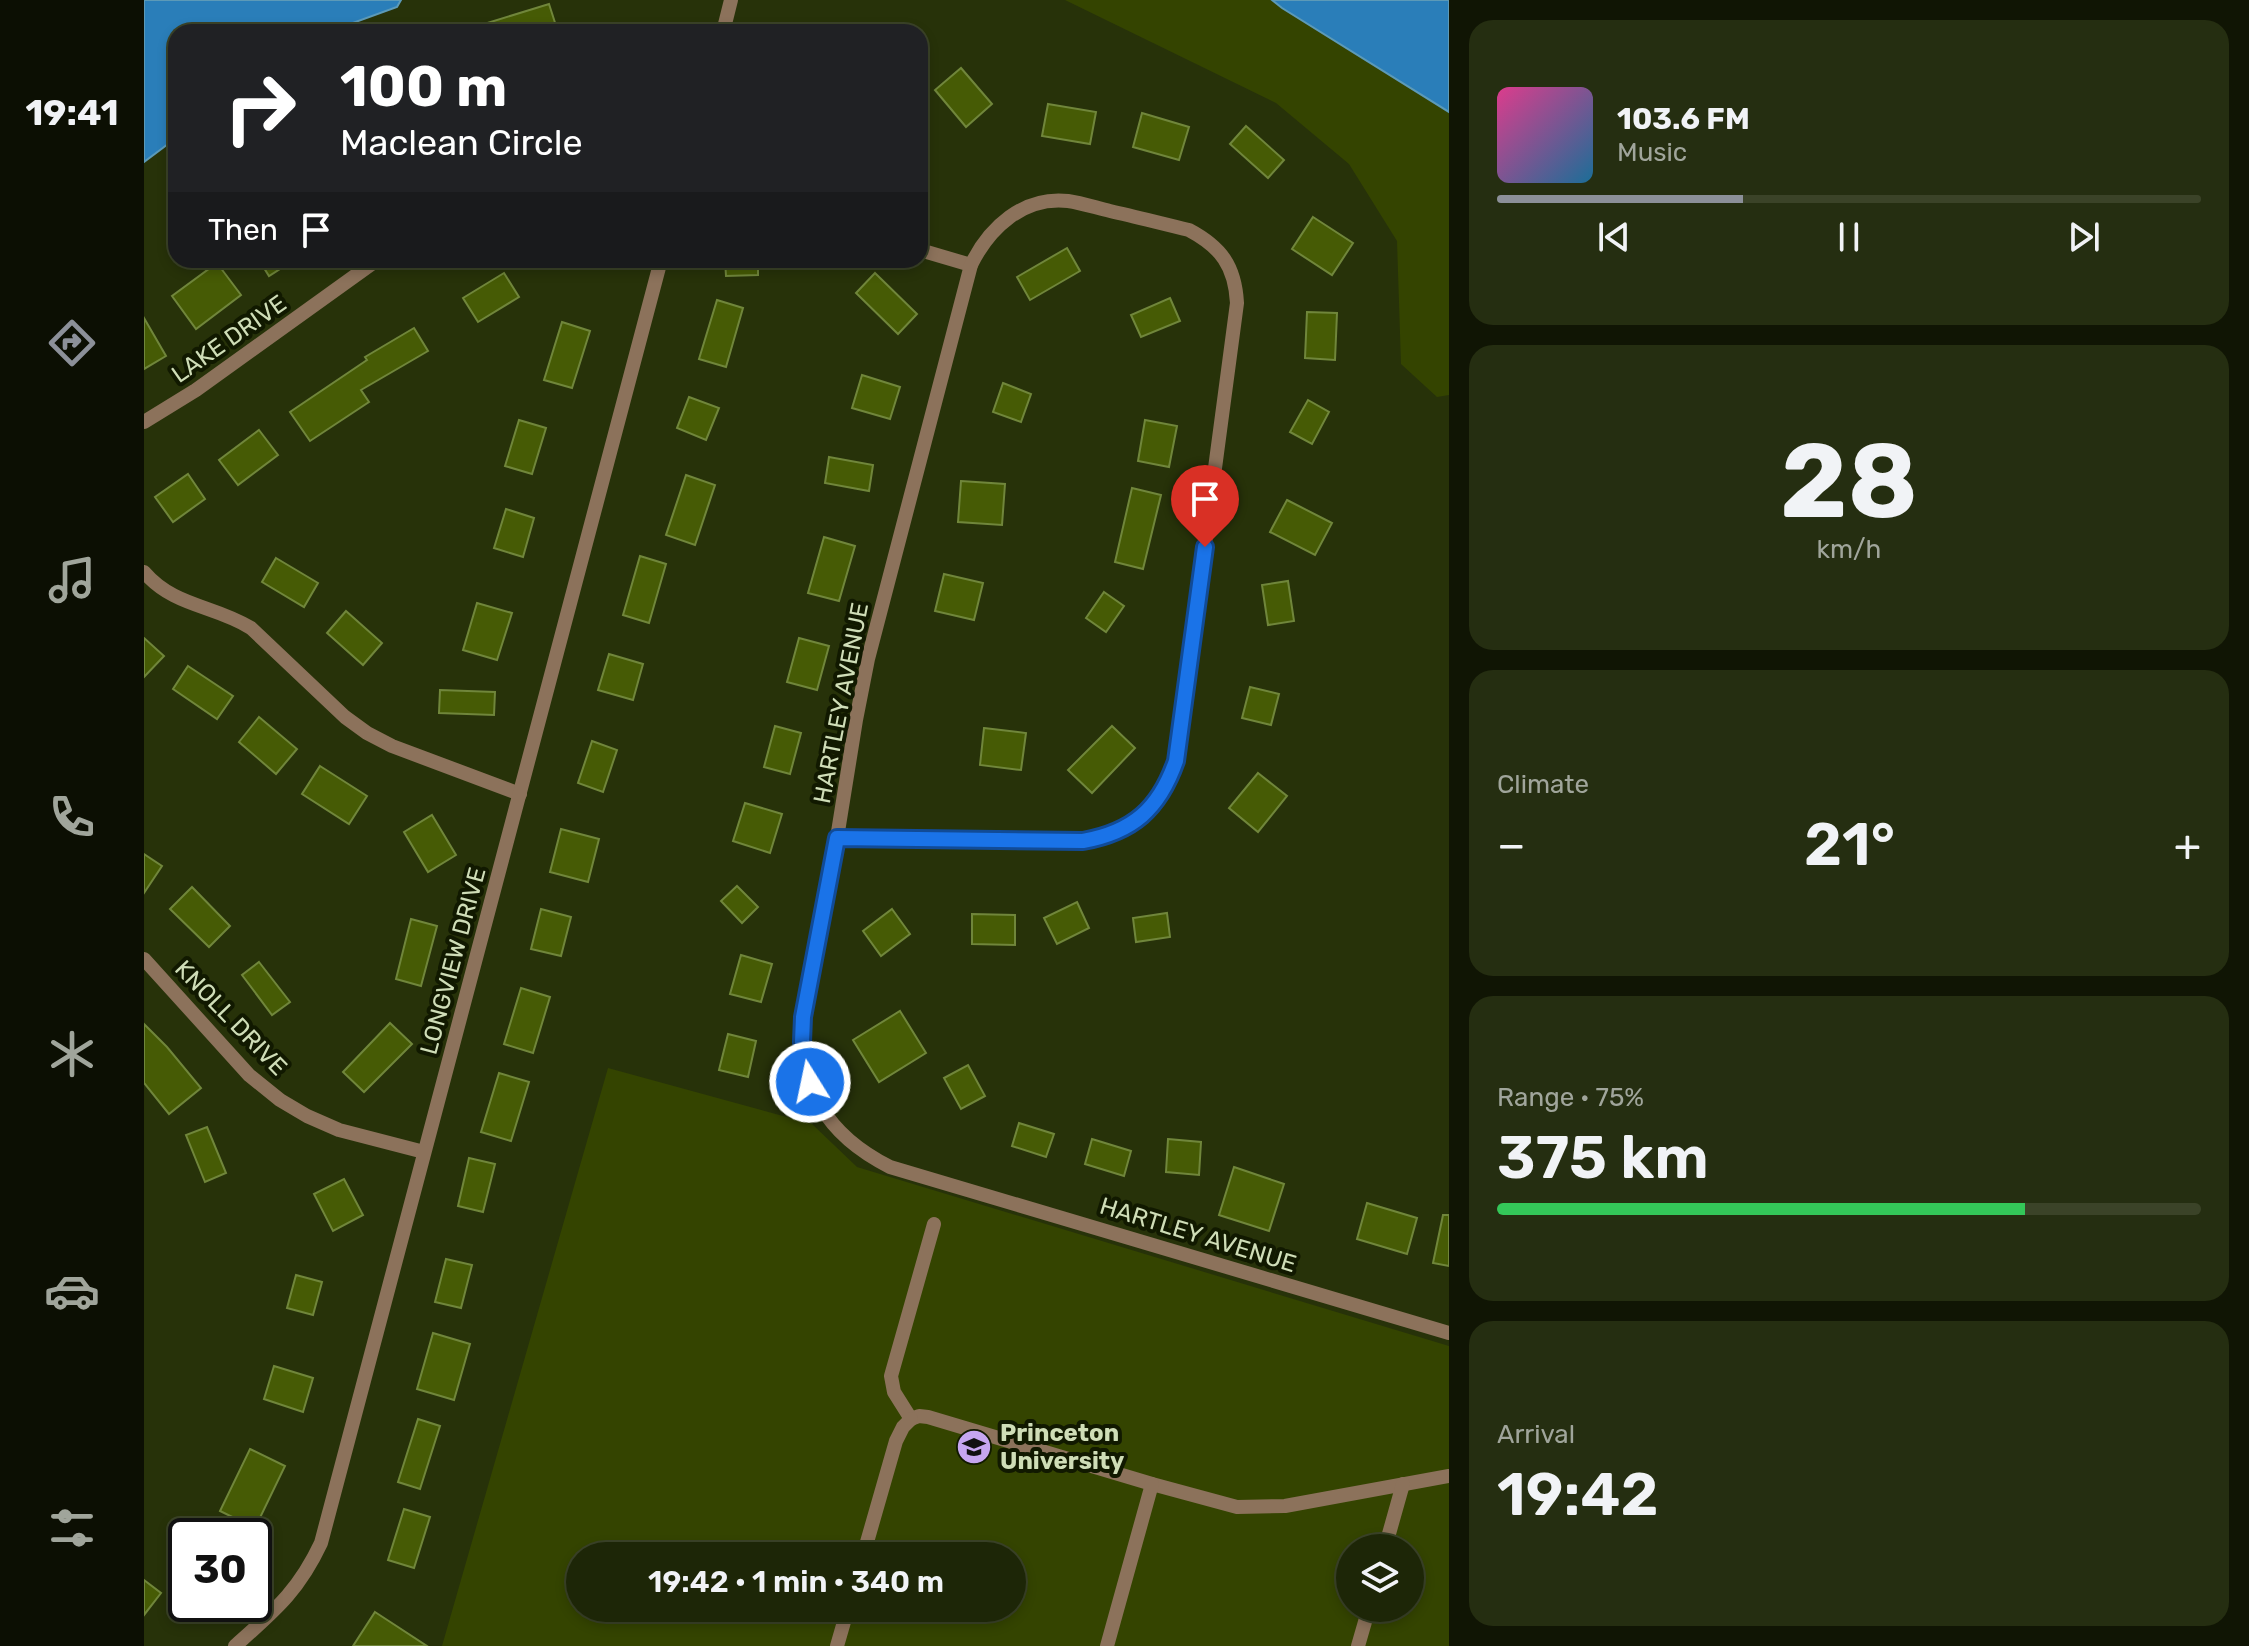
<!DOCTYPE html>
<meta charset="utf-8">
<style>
:root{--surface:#1d2607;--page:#252e11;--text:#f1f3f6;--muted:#a0a59b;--line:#3b4328;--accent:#8c9099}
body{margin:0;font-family:Rubik,sans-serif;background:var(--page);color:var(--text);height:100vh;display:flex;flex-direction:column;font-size:30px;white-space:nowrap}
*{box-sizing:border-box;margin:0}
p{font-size:26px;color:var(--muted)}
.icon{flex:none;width:44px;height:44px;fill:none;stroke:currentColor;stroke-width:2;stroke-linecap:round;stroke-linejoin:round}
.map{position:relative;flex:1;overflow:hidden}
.details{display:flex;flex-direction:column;gap:20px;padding:20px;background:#101504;width:800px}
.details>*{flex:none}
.banner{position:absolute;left:24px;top:24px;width:760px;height:244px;border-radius:24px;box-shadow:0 4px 12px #0003,0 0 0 2px var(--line);background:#202124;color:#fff;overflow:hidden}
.buttons{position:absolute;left:1192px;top:1534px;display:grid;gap:16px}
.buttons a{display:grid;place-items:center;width:88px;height:88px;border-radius:50%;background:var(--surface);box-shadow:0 4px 12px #0003,0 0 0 2px var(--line);font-size:40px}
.speed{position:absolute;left:24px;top:1518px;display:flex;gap:16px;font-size:40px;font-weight:700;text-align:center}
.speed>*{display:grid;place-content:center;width:104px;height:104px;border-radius:50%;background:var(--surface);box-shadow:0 4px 12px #0003,0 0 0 2px var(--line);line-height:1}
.speed .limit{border:4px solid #111;border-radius:12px;background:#fff;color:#111}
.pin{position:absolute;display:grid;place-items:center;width:68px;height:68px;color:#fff;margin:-82px -34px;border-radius:50% 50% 50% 0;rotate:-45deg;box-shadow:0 0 8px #0007}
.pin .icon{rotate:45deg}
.me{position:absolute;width:88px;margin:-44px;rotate:350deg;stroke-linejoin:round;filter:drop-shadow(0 0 6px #0008)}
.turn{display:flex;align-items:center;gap:28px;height:168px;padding:0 40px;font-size:36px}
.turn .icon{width:104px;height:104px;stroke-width:2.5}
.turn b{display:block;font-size:56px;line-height:68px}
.then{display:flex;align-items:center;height:76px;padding:0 40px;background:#0003;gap:16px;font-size:30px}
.big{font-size:60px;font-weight:600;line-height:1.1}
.details .card{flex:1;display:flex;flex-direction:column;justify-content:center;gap:12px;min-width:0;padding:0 28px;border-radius:24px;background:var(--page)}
.details .dial{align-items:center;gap:0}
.dial b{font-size:104px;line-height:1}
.song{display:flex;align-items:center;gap:24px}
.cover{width:96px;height:96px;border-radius:12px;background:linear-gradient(135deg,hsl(330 70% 55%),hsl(200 70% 35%))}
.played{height:8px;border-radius:4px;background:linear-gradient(90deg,var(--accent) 35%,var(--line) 35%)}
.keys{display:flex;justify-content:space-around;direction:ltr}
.heat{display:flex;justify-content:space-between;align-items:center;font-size:44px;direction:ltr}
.charge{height:12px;border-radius:6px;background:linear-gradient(90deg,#34c759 75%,var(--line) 0)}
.trip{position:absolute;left:422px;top:1542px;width:460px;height:80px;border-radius:40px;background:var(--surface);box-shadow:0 4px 12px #0003,0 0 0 2px var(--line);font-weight:600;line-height:80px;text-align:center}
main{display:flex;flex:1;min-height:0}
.tab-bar{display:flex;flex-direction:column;width:144px;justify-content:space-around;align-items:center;background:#0c0f03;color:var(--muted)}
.tab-bar .icon{width:56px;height:56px}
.tab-bar .on{color:var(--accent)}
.tab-bar b{font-size:36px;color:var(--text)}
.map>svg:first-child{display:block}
</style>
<main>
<nav class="tab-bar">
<b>19:41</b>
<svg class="icon on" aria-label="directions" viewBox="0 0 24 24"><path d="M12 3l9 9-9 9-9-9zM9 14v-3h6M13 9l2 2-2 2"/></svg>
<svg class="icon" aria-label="music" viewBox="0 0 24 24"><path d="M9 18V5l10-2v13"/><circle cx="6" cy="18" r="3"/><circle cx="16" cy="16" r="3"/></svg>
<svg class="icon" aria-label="phone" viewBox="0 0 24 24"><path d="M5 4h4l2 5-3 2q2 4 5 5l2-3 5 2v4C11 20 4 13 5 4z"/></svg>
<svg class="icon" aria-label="climate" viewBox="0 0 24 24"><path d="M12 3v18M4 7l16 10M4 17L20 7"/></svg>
<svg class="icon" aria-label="car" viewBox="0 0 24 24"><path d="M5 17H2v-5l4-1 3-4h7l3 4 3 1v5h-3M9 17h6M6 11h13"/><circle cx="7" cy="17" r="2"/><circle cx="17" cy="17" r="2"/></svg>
<svg class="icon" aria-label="filters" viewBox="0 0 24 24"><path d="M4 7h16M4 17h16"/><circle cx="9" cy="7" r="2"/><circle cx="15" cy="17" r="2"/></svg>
</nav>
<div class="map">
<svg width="1305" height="1646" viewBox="0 0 1305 1646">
<rect width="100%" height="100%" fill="#273209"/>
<g fill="#344400" fill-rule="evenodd">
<polygon points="921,0 1128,0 1138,8 1305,112 1305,395 1293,397 1257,364 1253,241 1205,164 1132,103"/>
<path d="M464,1068L668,1124L713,1167L1305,1346V1646H298ZM1206,1548H1266V1608H1206ZM436,1556H868V1608H436Z"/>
</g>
<g fill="#2a7eb9" stroke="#5c9ab8" stroke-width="2">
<polygon points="0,0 257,0 253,7 184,32 32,32 32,138 0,162"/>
<polygon points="1128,0 1305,0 1305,112 1138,8"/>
</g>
<g fill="#465b05" stroke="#70863b" stroke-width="2">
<polygon points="405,4 414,32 325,32 324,29"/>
<polygon points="817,68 848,104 822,127 791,90"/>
<polygon points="904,104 952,112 946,144 898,136"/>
<polygon points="998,113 1045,127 1035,160 989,147"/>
<polygon points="1102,126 1140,160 1124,178 1086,144"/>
<polygon points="1169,217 1209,243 1188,275 1148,249"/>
<polygon points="923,248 936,271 886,300 873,277"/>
<polygon points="115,260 150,260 125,276"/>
<polygon points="581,260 614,260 614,275 582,276"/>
<polygon points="73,263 97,295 52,329 28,296"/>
<polygon points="360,273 375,297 334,322 319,298"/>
<polygon points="731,273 773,314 754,334 712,293"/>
<polygon points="1026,298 1036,321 997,337 987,315"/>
<polygon points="573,300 599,308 582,367 555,359"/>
<polygon points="1163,312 1193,313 1191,360 1161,358"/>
<polygon points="0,318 22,356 0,369"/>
<polygon points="418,322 446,331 428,388 400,380"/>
<polygon points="270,328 284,351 217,390 225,402 166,441 146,412 223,360 221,357"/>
<polygon points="718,375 756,387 746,419 708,408"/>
<polygon points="859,383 887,394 877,422 849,412"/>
<polygon points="545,397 575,408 562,440 533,428"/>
<polygon points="1164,400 1185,412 1168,444 1146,432"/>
<polygon points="375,420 402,428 388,474 361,466"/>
<polygon points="1001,420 1033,426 1025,467 994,461"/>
<polygon points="115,430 134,455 94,485 75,460"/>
<polygon points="685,457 729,465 725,491 681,483"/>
<polygon points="44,474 61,499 29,522 11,497"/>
<polygon points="542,475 571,485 551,545 522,535"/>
<polygon points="817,481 861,484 858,525 814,522"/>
<polygon points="988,488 1017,495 999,569 971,562"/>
<polygon points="1143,500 1188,523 1171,555 1126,532"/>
<polygon points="362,509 390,518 379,557 350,548"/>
<polygon points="680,537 711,546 695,601 664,593"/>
<polygon points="496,556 522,564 505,623 479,615"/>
<polygon points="132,558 174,583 160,607 118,582"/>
<polygon points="800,574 839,583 830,620 791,611"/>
<polygon points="1144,581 1150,621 1124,625 1118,585"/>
<polygon points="960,592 980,606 962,632 942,618"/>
<polygon points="333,603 368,613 353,660 319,650"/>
<polygon points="202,611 238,643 219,665 183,633"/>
<polygon points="0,638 20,656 0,677"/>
<polygon points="655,638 685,646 673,690 643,682"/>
<polygon points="465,654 499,664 489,700 454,690"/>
<polygon points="44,666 89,696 73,719 29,689"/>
<polygon points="1106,687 1135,694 1127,725 1098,718"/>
<polygon points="296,690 351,692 350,715 295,713"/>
<polygon points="115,717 153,749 132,774 95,742"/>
<polygon points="631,726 657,733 646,774 620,767"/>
<polygon points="968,726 991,748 948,793 924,770"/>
<polygon points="840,728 882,733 877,770 836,765"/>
<polygon points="448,741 473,750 459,792 434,783"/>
<polygon points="176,766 223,796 205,824 158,794"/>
<polygon points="1114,773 1143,796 1114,832 1085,808"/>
<polygon points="601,803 638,814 626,853 589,841"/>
<polygon points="288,815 312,855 284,872 260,832"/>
<polygon points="417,829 455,839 444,882 406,872"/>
<polygon points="0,854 18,866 0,893"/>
<polygon points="593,886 614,907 598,923 577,901"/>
<polygon points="48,887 86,926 65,947 26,909"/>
<polygon points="933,902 945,928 913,944 900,918"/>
<polygon points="397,909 427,917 417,956 387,949"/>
<polygon points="748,909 766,934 737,956 719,931"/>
<polygon points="1023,913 1026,937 992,942 989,918"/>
<polygon points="828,914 871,915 871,945 828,944"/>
<polygon points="267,919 293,926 277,986 252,979"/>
<polygon points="597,955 628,964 617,1002 586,994"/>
<polygon points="115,962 146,1002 128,1015 98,975"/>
<polygon points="377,988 406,997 389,1053 360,1044"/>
<polygon points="756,1011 782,1053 735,1082 709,1040"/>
<polygon points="246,1023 268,1044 220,1092 199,1072"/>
<polygon points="0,1024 23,1047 57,1088 25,1114 0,1083"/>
<polygon points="584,1034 612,1041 604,1077 575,1070"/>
<polygon points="824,1065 841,1096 817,1109 800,1078"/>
<polygon points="355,1073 385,1082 367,1141 337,1132"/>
<polygon points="875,1123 910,1134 902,1157 868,1146"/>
<polygon points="63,1127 82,1173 61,1182 42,1135"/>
<polygon points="948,1139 987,1151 980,1176 941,1164"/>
<polygon points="1024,1139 1057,1142 1055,1175 1022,1172"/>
<polygon points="325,1158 351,1164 339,1212 314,1206"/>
<polygon points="1090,1167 1140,1184 1125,1231 1075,1215"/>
<polygon points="200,1179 219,1215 189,1231 170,1194"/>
<polygon points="1223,1203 1273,1218 1263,1254 1213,1239"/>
<polygon points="1299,1215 1305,1215 1305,1266 1289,1263"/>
<polygon points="302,1259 328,1265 317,1308 291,1302"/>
<polygon points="152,1275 178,1282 169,1315 143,1308"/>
<polygon points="289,1333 326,1344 310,1400 273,1389"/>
<polygon points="130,1366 169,1378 159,1412 120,1399"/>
<polygon points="274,1419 296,1426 276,1489 254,1482"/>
<polygon points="106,1449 141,1466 111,1528 76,1511"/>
<polygon points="260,1509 286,1517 270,1568 244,1560"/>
<polygon points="0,1580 17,1593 0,1615"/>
<polygon points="231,1612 283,1646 209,1646"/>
</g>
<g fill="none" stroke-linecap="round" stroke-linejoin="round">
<g stroke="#8c725b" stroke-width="14">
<polyline points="579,32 587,0"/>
<polyline points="776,250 827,265"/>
<polyline points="0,422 52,390 233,260"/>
<path d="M0,572C30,607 70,605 107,628L201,717L223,733L248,746L376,794"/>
<path d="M693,838L939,841C989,832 1015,809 1032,761L1093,303C1091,266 1077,247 1045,230C1019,224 993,217 966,211C953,208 938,203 924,201C879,196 845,228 827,265L724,659L712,720L693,838L659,1017C656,1089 681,1134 746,1167L1305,1333"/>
<polyline points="0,959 105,1075 136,1100 163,1116 195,1130 280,1152"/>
<polyline points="767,1419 775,1416 784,1417 1008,1484 1093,1507 1141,1506 1305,1476"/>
<polyline points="767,1419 750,1392 747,1376 790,1224"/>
<polyline points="1241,1548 1259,1484"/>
<polyline points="719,1556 752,1441 759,1427 767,1419"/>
<path d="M91,1646C130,1611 154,1592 177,1543L517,260"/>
<polyline points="693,1646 704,1608"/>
<polyline points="963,1646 1008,1484"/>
<polyline points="1214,1646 1225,1608"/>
</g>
</g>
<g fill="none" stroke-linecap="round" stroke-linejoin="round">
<g stroke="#114b97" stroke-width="20">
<path id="route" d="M666,1082L658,1042L659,1017L693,838L939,841C989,832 1015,809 1032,761L1061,547"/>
</g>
<use href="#route" stroke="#1a73e8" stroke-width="14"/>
</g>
<defs>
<g id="university-disc" transform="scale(1.8)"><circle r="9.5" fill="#c6a6f0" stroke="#111900"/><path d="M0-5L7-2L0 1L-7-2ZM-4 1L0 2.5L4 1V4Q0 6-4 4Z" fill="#111"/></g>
</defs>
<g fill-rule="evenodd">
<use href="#university-disc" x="830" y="1447"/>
</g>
<g text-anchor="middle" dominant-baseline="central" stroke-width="8" stroke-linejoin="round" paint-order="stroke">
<g font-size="24" fill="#cfddb7" stroke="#111900">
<text transform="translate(85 339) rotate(-35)">LAKE DRIVE</text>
<text transform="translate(697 703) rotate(-79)">HARTLEY AVENUE</text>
<text transform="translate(309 961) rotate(-75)">LONGVIEW DRIVE</text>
<text transform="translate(87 1018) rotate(46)">KNOLL DRIVE</text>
<text transform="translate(1054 1235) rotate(17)">HARTLEY AVENUE</text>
</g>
<g font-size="24" font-weight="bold" fill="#cfddb7" stroke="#111900" text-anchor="start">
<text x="856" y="1433">Princeton<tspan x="856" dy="28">University</tspan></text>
</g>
</g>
</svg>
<div class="buttons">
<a><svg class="icon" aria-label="layers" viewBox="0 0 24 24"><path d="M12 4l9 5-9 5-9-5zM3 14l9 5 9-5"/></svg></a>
</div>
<div class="speed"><div class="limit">30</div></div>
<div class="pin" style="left:1061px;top:547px;background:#d93025"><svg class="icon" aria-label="arrive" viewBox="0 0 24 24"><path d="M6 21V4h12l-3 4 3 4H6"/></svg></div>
<svg class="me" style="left:666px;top:1082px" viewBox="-20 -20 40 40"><circle r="17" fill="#1a73e8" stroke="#fff" stroke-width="3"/><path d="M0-11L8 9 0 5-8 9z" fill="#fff"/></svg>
<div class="trip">19:42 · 1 min · 340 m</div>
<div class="banner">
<div class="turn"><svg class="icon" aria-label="right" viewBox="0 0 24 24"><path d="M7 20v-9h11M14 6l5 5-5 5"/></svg><div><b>100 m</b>Maclean Circle</div></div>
<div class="then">Then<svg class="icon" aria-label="arrive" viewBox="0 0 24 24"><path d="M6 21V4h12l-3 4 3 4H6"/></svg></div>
</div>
</div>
<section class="details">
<div class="card">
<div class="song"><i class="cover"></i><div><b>103.6 FM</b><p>Music</p></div></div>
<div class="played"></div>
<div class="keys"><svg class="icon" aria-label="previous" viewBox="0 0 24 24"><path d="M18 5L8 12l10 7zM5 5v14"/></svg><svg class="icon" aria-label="pause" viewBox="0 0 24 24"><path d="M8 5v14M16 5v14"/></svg><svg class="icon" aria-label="next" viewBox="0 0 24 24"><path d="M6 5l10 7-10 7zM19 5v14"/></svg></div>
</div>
<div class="card dial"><b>28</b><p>km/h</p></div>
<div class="card"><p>Climate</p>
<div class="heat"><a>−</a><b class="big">21°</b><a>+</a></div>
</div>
<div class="card"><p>Range · 75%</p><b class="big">375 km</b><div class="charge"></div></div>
<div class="card"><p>Arrival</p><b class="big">19:42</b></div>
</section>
</main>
